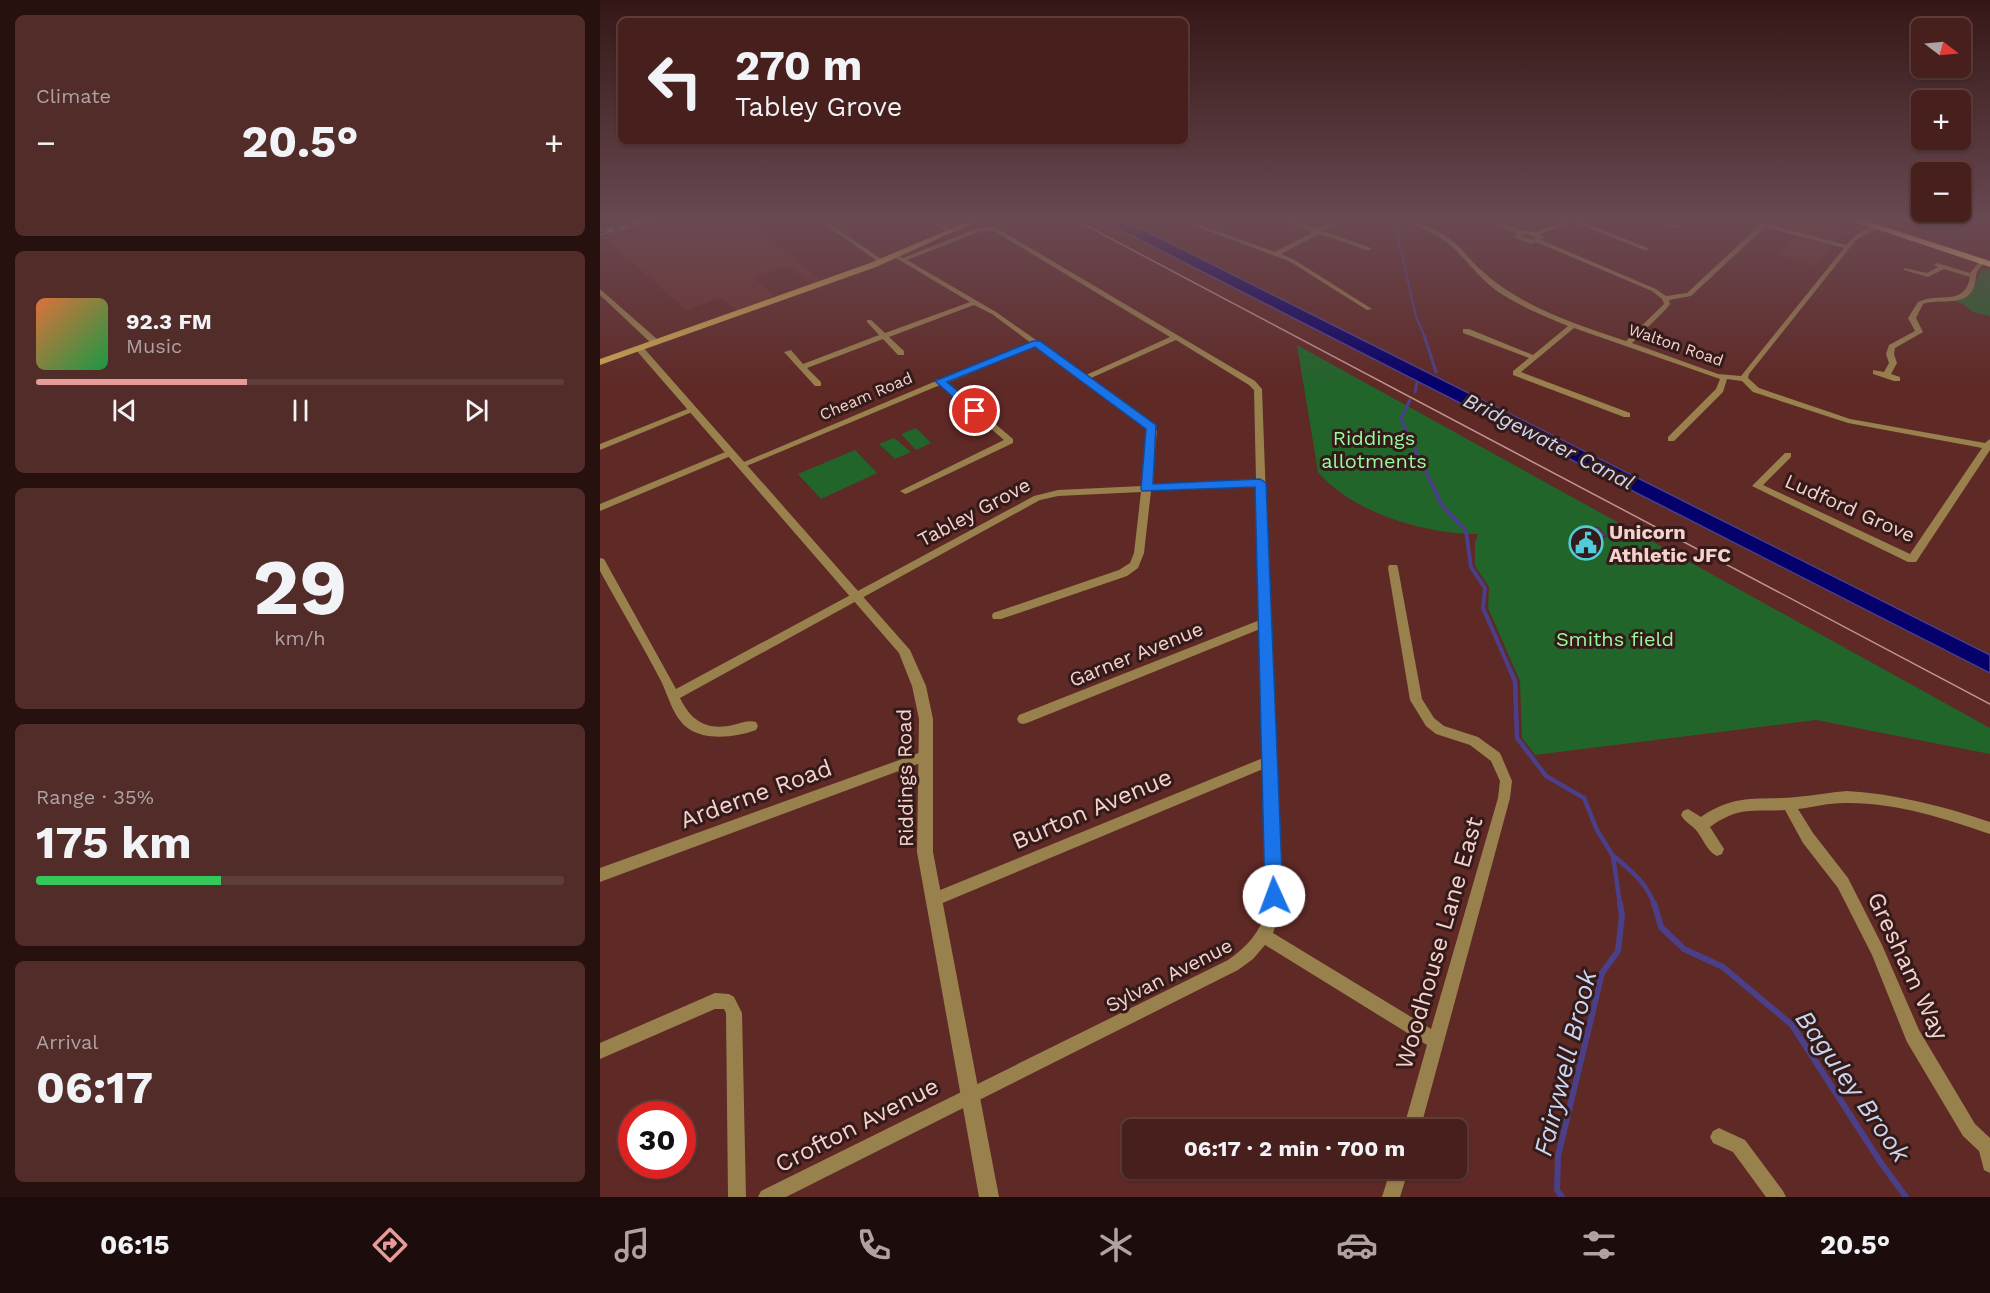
<!DOCTYPE html>
<meta charset="utf-8">
<style>
:root{--surface:#471f1c;--page:#512c29;--text:#f1f3f6;--muted:#b0a2a3;--line:#5f3d3b;--accent:#e69b98}
body{margin:0;font-family:"Work Sans",sans-serif;background:var(--page);color:var(--text);height:100vh;display:flex;flex-direction:column;font-size:22px;white-space:nowrap}
*{box-sizing:border-box;margin:0}
p{font-size:20px;color:var(--muted)}
.icon{flex:none;width:33px;height:33px;fill:none;stroke:currentColor;stroke-width:2;stroke-linecap:round;stroke-linejoin:round}
.map{position:relative;flex:1;overflow:hidden}
.details{display:flex;flex-direction:column;gap:15px;padding:15px;background:#27110f;width:600px}
.details>*{flex:none}
.banner{position:absolute;left:18px;top:18px;width:570px;height:126px;border-radius:9px;box-shadow:0 2px 4px #0004,0 0 0 2px var(--line);background:#471f1c;color:var(--text);overflow:hidden}
.needle{width:39px;rotate:106deg}
.controls{position:absolute;left:1311px;top:18px;display:grid;gap:12px}
.controls a{display:grid;place-items:center;width:60px;height:60px;border-radius:9px;background:var(--surface);box-shadow:0 2px 4px #0004,0 0 0 2px var(--line);font-size:30px}
.speed{position:absolute;left:18px;top:1101px;display:flex;gap:12px;font-size:30px;font-weight:700;text-align:center}
.speed>*{display:grid;place-content:center;width:78px;height:78px;border-radius:50%;background:var(--surface);box-shadow:0 2px 4px #0004,0 0 0 2px var(--line);line-height:1}
.speed .limit{border:9px solid #d22;background:#fff;color:#111}
.pin{position:absolute;display:grid;place-items:center;width:51px;height:51px;color:#fff;margin:-26px;border:3px solid #fff;border-radius:50%;box-shadow:0 2px 6px #0007}
.me{position:absolute;width:66px;margin:-33px;rotate:358deg;stroke-linejoin:round;filter:drop-shadow(0 0 4px #0008)}
.turn{display:flex;align-items:center;gap:21px;height:126px;padding:0 18px;font-size:27px}
.turn .icon{width:78px;height:78px;stroke-width:2.5}
.turn b{display:block;font-size:42px;line-height:51px}
.big{font-size:45px;font-weight:700;line-height:1.1}
.details .tile{flex:1;display:flex;flex-direction:column;justify-content:center;gap:9px;min-width:0;padding:0 21px;border-radius:9px;background:var(--page)}
.details .dial{align-items:center;gap:0}
.dial b{font-size:78px;line-height:1}
.song{display:flex;align-items:center;gap:18px}
.cover{width:72px;height:72px;border-radius:9px;background:linear-gradient(135deg,hsl(20 70% 55%),hsl(140 70% 35%))}
.played{height:6px;border-radius:3px;background:linear-gradient(90deg,var(--accent) 40%,var(--line) 40%)}
.keys{display:flex;justify-content:space-around;direction:ltr}
.heat{display:flex;justify-content:space-between;align-items:center;font-size:33px;direction:ltr}
.charge{height:9px;border-radius:4px;background:linear-gradient(90deg,#34c759 35%,var(--line) 0)}
.trip{position:absolute;left:522px;top:1119px;width:345px;height:60px;border-radius:9px;background:var(--surface);box-shadow:0 2px 4px #0004,0 0 0 2px var(--line);font-weight:700;line-height:60px;text-align:center}
.tabs{display:flex;height:96px;justify-content:space-around;align-items:center;background:#1c0c0b;color:var(--muted)}
.tabs .icon{width:42px;height:42px}
.tabs .current{color:var(--accent)}
.tabs b{font-size:27px;color:var(--text)}
main{display:flex;flex:1;min-height:0}
.map>svg:first-child{display:block}
</style>
<main>
<section class="details">
<div class="tile"><p>Climate</p>
<div class="heat"><a>−</a><b class="big">20.5°</b><a>+</a></div>
</div>
<div class="tile">
<div class="song"><i class="cover"></i><div><b>92.3 FM</b><p>Music</p></div></div>
<div class="played"></div>
<div class="keys"><svg class="icon" aria-label="previous" viewBox="0 0 24 24"><path d="M18 5L8 12l10 7zM5 5v14"/></svg><svg class="icon" aria-label="pause" viewBox="0 0 24 24"><path d="M8 5v14M16 5v14"/></svg><svg class="icon" aria-label="next" viewBox="0 0 24 24"><path d="M6 5l10 7-10 7zM19 5v14"/></svg></div>
</div>
<div class="tile dial"><b>29</b><p>km/h</p></div>
<div class="tile"><p>Range · 35%</p><b class="big">175 km</b><div class="charge"></div></div>
<div class="tile"><p>Arrival</p><b class="big">06:17</b></div>
</section>
<div class="map">
<svg width="1390" height="1197" viewBox="0 0 1390 1197">
<rect width="100%" height="100%" fill="#5f2926"/>
<g fill="#6d302c">
<polygon points="66,218 142,218 221,280 211,284 189,266 152,277 175,296 136,310 120,298 86,310 2,235"/>
<polygon points="1204,224 1243,228 1242,234 1216,265 1178,255"/>
</g>
<g fill="#21652a">
<polygon points="0,218 49,218 0,231"/>
<polygon points="1381,269 1390,269 1390,316 1373,312 1363,304 1347,299 1365,298 1377,281"/>
<path d="M697,345L1390,728V754L1216,720L935,755L922,738L920,681L888,608L889,587L875,566V543L878,534C827,535 751,512 718,472Z"/>
<polygon points="316,428 331,443 316,450 301,434"/>
<polygon points="294,438 311,452 295,459 279,444"/>
<polygon points="255,450 277,473 221,499 198,474"/>
</g>
<polygon fill="#04006c" stroke="#4c3f89" stroke-width="1.5" points="497,218 520,218 1390,655 1390,673"/>
<g fill="none" stroke-linecap="round" stroke-linejoin="round">
<polyline stroke="#4c3f89" stroke-width="2" points="794,218 816,317 825,337"/>
<g stroke="#4c3f89" stroke-width="3">
<polyline points="824,335 836,372"/>
<polyline points="815,392 817,383"/>
<polyline points="810,400 801,419 832,485"/>
</g>
<polyline stroke="#4c3f89" stroke-width="4" points="832,484 841,504 866,531 871,567 885,588 883,608 911,672"/>
<g stroke="#4c3f89" stroke-width="4.5">
<polyline points="910,670 915,681 917,738 946,776 984,798 997,830 1013,856 1020,905"/>
<path d="M1015,857C1031,871 1048,884 1054,905"/>
</g>
<g stroke="#4c3f89" stroke-width="6">
<polyline points="1054,903 1061,927 1084,949 1123,967 1192,1025 1281,1163 1306,1197"/>
<polyline points="962,1197 957,1190 958,1156 1002,973 1018,951 1022,916 1020,903"/>
</g>
<g fill="#99814e" fill-rule="evenodd">
<polygon points="215,218 222,218 284,261 279,262"/>
<polygon points="322,218 329,218 353,231 348,232"/>
<polygon points="573,218 581,218 675,252 713,232 676,218 684,218 718,229 739,218 746,218 723,231 771,248 771,250 767,250 719,234 681,254 693,259 772,309 767,310 689,261"/>
<path d="M881,218H889L921,231L926,230L936,232L968,220L965,218H977V220L1048,248V250H1044L973,222L940,234L944,238L941,240L1056,289L1066,296L1087,293L1160,225L1136,218H1145L1246,245C1253,236 1266,227 1277,226V228L1256,240L1149,374L1148,378L1159,388L1250,419L1385,443L1390,439V450L1316,562H1308L1152,486L1185,453H1191V457L1163,485L1310,554L1382,448L1248,423L1153,392L1142,381L1127,379L1123,392L1074,441H1068V437L1116,389L1120,379L974,328L921,372L1030,413V417H1024L913,375V371L929,358L863,333V329H869L933,355L968,326C944,316 919,306 897,291C879,278 866,259 850,245C839,235 823,229 809,223V221C820,221 845,234 854,242C863,250 870,260 879,268C920,307 974,323 1026,341L1064,304L1062,299L1052,291L936,242L931,244L915,238L916,233ZM1165,227L1244,248L1141,376L1118,374L1032,343L1067,308L1070,304L1069,300L1091,296ZM926,234L937,238L931,240L920,236Z"/>
<polygon points="1050,218 1058,218 1080,227 1075,228"/>
<path d="M395,227L655,381L662,389L681,910L673,933L831,1029L898,798L900,781L891,761L870,745L836,734L826,726L810,700L788,568L789,565H797L798,568L822,699L834,718L844,726L878,737L900,753L912,781L910,798L820,1130H803L827,1045L665,945L653,959L638,970L186,1197H158L161,1191L628,960C647,947 660,932 667,910L663,769L333,907L328,905L326,900L328,895L663,758L660,629L427,723L423,724L419,723L417,719L419,715L660,620L656,486L551,491L544,553L538,568L527,576L401,619H393L392,616L393,613L519,570L530,563L534,553L541,492L458,496L440,500L80,698C91,721 107,731 133,725C141,723 149,720 156,722L158,726L156,730C137,737 107,741 89,729C73,718 69,697 61,681C42,644 20,608 0,571V558L4,559L76,689L434,496L458,490L542,486L549,431L538,420L435,346L347,383L413,439V443L308,493L305,494L300,491L404,440L340,385L144,467H138L137,465L336,381L337,379H342L431,343L392,314L374,305L289,337L304,351V355H298L283,339L207,368L221,382V386H215L184,352L191,350L203,364L279,335L267,322V320H271L285,333L370,302L296,258L299,256L303,258L378,228ZM381,231H394L570,337L486,375L396,312L307,260ZM576,340L649,385L654,390L656,480L551,485L557,431L544,416L491,378Z"/>
<path d="M1381,260L1386,261C1383,265 1379,268 1377,272C1375,278 1376,285 1372,291C1362,307 1338,298 1323,304L1316,318L1323,332L1295,348L1294,354L1297,363L1291,374L1300,377V381H1294L1273,374V370L1284,372L1289,363L1286,354L1289,345L1315,331L1308,318L1318,302C1338,292 1365,307 1370,277L1344,269L1328,277L1304,270V268L1327,273L1338,267L1334,265L1337,263L1370,273Z"/>
<polygon points="0,289 58,340 58,344 52,344 0,295"/>
<polygon points="90,408 96,408 97,410 0,450 0,444"/>
<polygon points="130,450 134,453 133,455 0,511 0,504"/>
<polygon points="327,750 331,751 333,755 331,759 0,882 0,868"/>
<path d="M1247,791C1296,794 1343,806 1390,822V834C1344,818 1294,802 1244,803C1229,803 1214,807 1198,809L1213,833L1248,878L1282,945L1319,1030L1375,1124L1390,1138V1173L1384,1170L1379,1151L1363,1136L1307,1042L1272,955L1238,888L1203,843L1185,810C1151,812 1139,806 1110,827L1124,849L1122,854L1117,856C1106,851 1103,837 1095,829C1090,824 1085,822 1081,815L1083,811L1088,809L1101,817C1136,793 1157,801 1196,797C1213,796 1230,792 1247,791Z"/>
<polygon points="115,993 129,994 134,997 142,1013 146,1197 128,1197 126,1013 124,1009 115,1009 0,1059 0,1043"/>
<polygon points="1119,1128 1145,1140 1183,1191 1186,1197 1166,1197 1133,1152 1113,1143 1110,1137 1113,1131"/>
<polygon points="791,1168 809,1168 800,1197 782,1197"/>
</g>
<g fill="#99814e" fill-rule="evenodd">
<polygon points="1283,218 1290,218 1277,228 1273,228 1273,226"/>
<polygon points="36,346 42,346 310,650 326,686 333,719 333,852 399,1197 379,1197 317,852 319,719 312,686 299,653 36,350"/>
</g>
<polygon fill="#cda751" fill-rule="evenodd" points="376,218 384,218 276,267 0,365 0,359 270,263"/>
<polygon fill="#f8d482" fill-rule="evenodd" points="1243,218 1257,218 1390,261 1390,267"/>
<polyline stroke="#bf9592" stroke-width="1.5" points="472,218 1390,704"/>
<g stroke="#bf9592" stroke-width="4">
<polyline id="rail" points="0,233 58,218"/>
</g>
<use href="#rail" stroke="#341b19" stroke-width="2" stroke-dasharray="7" stroke-linecap="butt"/>
</g>
<polygon fill="#5d3c5e" points="974,534 1006,536 1002,544 978,551 971,543"/>
<polygon fill="#4c314c" points="1006,536 1002,544 978,551 982,543"/>
<polygon fill="#6c466d" stroke="#4c314c" stroke-width="1.5" points="998,527 1006,536 982,543 974,534"/>
<linearGradient id="sky" x2="0" y2="1"><stop stop-color="#341715"/><stop offset="0.57" stop-color="#694952"/><stop offset="1" stop-color="#694952" stop-opacity="0"/></linearGradient>
<rect width="1390" height="385" fill="url(#sky)"/>
<polygon fill="#1a73e8" stroke="#114b97" stroke-width="1.5" points="433,341 440,341 556,425 553,484 660,479 666,483 683,896 681,902 674,905 668,902 665,896 655,487 542,491 541,489 546,429 435,347 347,382 379,409 379,413 371,413 335,381"/>
<defs>
<g id="civic-ring" transform="scale(1.725)"><circle r="9.5" fill="#341b19" stroke="#52cbd9" stroke-width="1.5"/><path d="M-.6-6.5H3V-4.5H.6V-3L4-1V1h2V6H-6V1h2V-1L-.6-3ZM-1.2 2.5V6h2.4V2.5Z" fill="#52cbd9"/></g>
</defs>
<g fill-rule="evenodd">
<use href="#civic-ring" x="986" y="543"/>
</g>
<g text-anchor="middle" dominant-baseline="central" stroke-width="6" stroke-linejoin="round" paint-order="stroke">
<g font-size="16" fill="#f5d2ce" stroke="#341b19">
<text transform="translate(1076 345) rotate(19)">Walton Road</text>
<text transform="translate(266 396) rotate(-23)">Cheam Road</text>
</g>
<g font-size="20" fill="#98fc9f" stroke="#341b19">
<text x="774" y="438">Riddings<tspan x="774" dy="23">allotments</tspan></text>
<text x="1015" y="639">Smiths field</text>
</g>
<g font-size="20" fill="#f5d2ce" stroke="#341b19">
<text transform="translate(1250 508) rotate(24)">Ludford Grove</text>
<text transform="translate(374 512) rotate(-28)">Tabley Grove</text>
<text transform="translate(536 654) rotate(-22)">Garner Avenue</text>
<text transform="translate(305 778) rotate(-91)">Riddings Road</text>
<text transform="translate(569 975) rotate(-27)">Sylvan Avenue</text>
</g>
<g font-size="20" font-weight="bold" fill="#f5d2ce" stroke="#341b19" text-anchor="start">
<text x="1009" y="532">Unicorn<tspan x="1009" dy="23">Athletic JFC</tspan></text>
</g>
<g font-size="21" font-style="italic" fill="#c9d5f0" stroke="#341b19">
<text transform="translate(949 441) rotate(27)">Bridgewater Canal</text>
</g>
<g font-size="24" fill="#f5d2ce" stroke="#341b19">
<text transform="translate(156 794) rotate(-20)">Arderne Road</text>
<text transform="translate(492 809) rotate(-23)">Burton Avenue</text>
<text transform="translate(839 943) rotate(-74)">Woodhouse Lane East</text>
<text transform="translate(1308 966) rotate(65)">Gresham Way</text>
<text transform="translate(257 1125) rotate(-27)">Crofton Avenue</text>
</g>
<g font-size="26" font-style="italic" fill="#c9d5f0" stroke="#341b19">
<text transform="translate(965 1063) rotate(-76)">Fairywell Brook</text>
<text transform="translate(1253 1086) rotate(55)">Baguley Brook</text>
</g>
</g>
</svg>
<div class="controls">
<a><svg class="needle" viewBox="-14 -14 28 28"><path d="M0-13l5 13h-10z" fill="#e53935"/><path d="M0 13l5-13h-10z" fill="#b0a2a3"/></svg></a>
<a>+</a>
<a>−</a>
</div>
<div class="speed"><div class="limit">30</div></div>
<div class="pin" style="left:375px;top:411px;background:#d93025"><svg class="icon" aria-label="arrive" viewBox="0 0 24 24"><path d="M6 21V4h12l-3 4 3 4H6"/></svg></div>
<svg class="me" style="left:674px;top:896px" viewBox="-20 -20 40 40"><circle r="19" fill="#fff"/><path d="M0-13L10 11 0 6-10 11z" fill="#1a73e8"/></svg>
<div class="trip">06:17 · 2 min · 700 m</div>
<div class="banner">
<div class="turn"><svg class="icon" aria-label="left" viewBox="0 0 24 24"><path d="M17 20v-9H6M10 6l-5 5 5 5"/></svg><div><b>270 m</b>Tabley Grove</div></div>
</div>
</div>
</main>
<nav class="tabs">
<b>06:15</b>
<svg class="icon current" aria-label="directions" viewBox="0 0 24 24"><path d="M12 3l9 9-9 9-9-9zM9 14v-3h6M13 9l2 2-2 2"/></svg>
<svg class="icon" aria-label="music" viewBox="0 0 24 24"><path d="M9 18V5l10-2v13"/><circle cx="6" cy="18" r="3"/><circle cx="16" cy="16" r="3"/></svg>
<svg class="icon" aria-label="phone" viewBox="0 0 24 24"><path d="M5 4h4l2 5-3 2q2 4 5 5l2-3 5 2v4C11 20 4 13 5 4z"/></svg>
<svg class="icon" aria-label="climate" viewBox="0 0 24 24"><path d="M12 3v18M4 7l16 10M4 17L20 7"/></svg>
<svg class="icon" aria-label="car" viewBox="0 0 24 24"><path d="M5 17H2v-5l4-1 3-4h7l3 4 3 1v5h-3M9 17h6M6 11h13"/><circle cx="7" cy="17" r="2"/><circle cx="17" cy="17" r="2"/></svg>
<svg class="icon" aria-label="filters" viewBox="0 0 24 24"><path d="M4 7h16M4 17h16"/><circle cx="9" cy="7" r="2"/><circle cx="15" cy="17" r="2"/></svg>
<b>20.5°</b>
</nav>
